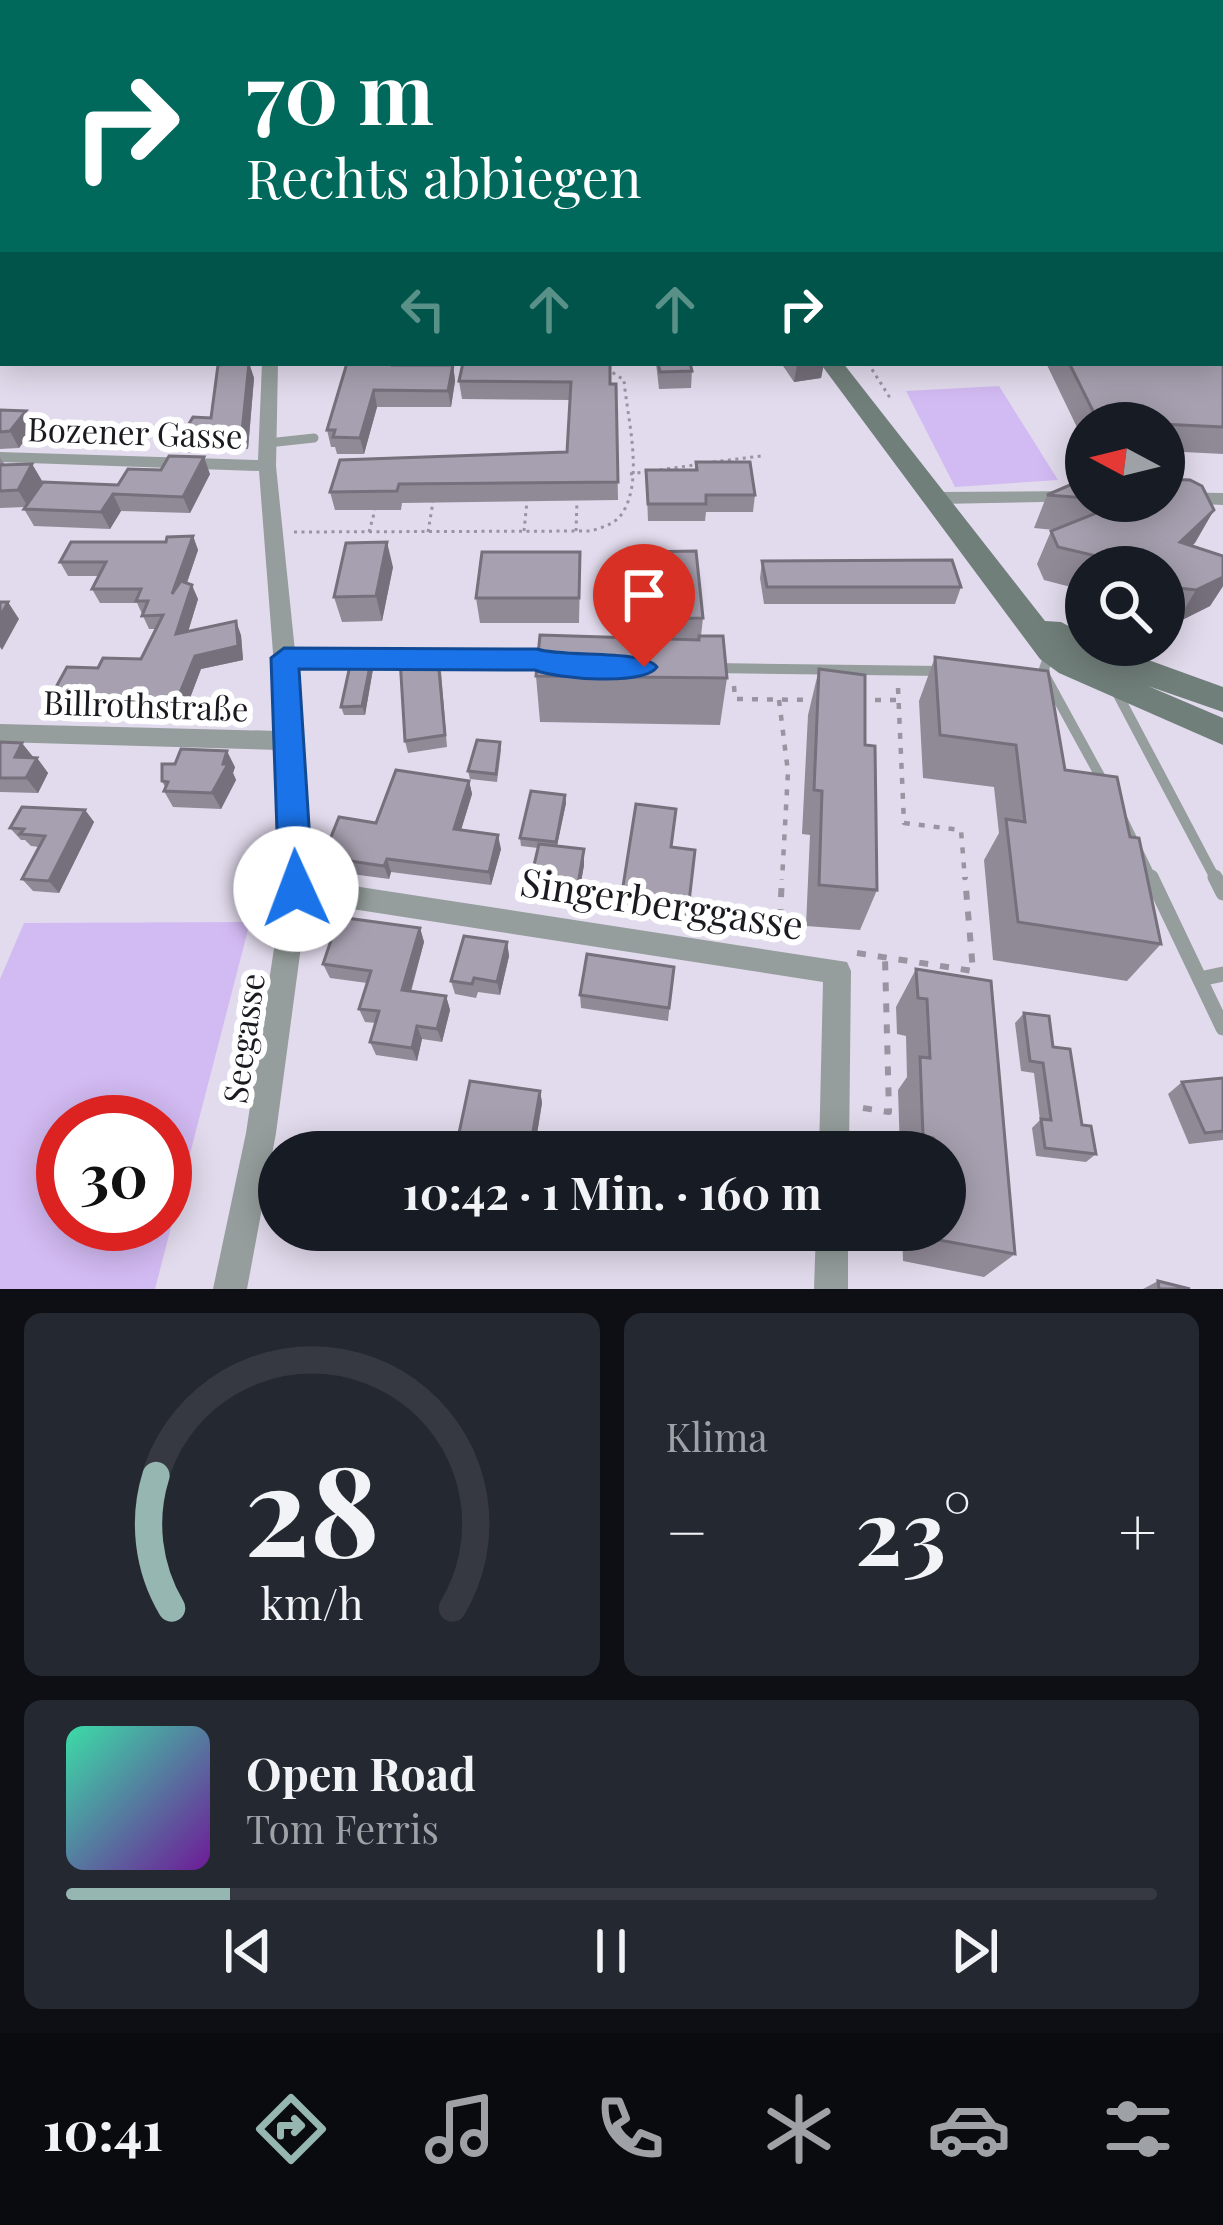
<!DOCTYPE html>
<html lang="de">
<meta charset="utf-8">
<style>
:root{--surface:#171b24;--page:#242831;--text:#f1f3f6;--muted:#9ea1a6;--line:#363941;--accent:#96b6b2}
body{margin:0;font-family:"Playfair Display",serif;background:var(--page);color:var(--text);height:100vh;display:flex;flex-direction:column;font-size:45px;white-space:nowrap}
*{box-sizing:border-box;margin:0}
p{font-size:39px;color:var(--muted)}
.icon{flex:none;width:66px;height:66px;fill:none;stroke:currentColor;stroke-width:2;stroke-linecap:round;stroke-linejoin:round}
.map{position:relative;height:1289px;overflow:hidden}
.drawer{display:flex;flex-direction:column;gap:24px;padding:24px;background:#0d0f14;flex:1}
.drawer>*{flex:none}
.guide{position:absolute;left:0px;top:0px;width:1224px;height:366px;box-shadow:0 6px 30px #0003;background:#00695c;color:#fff;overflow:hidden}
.needle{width:78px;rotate:277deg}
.controls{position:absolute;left:1065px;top:402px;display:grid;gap:24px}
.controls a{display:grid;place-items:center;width:120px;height:120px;border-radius:50%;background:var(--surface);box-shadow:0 6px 30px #0003;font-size:60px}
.speed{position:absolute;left:36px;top:1095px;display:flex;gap:24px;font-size:60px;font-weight:700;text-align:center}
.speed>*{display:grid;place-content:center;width:156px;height:156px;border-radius:50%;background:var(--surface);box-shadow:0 6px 30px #0003;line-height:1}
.speed .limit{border:18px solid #d22;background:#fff;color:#111}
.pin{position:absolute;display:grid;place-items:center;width:102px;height:102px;color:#fff;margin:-123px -51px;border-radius:50% 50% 50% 0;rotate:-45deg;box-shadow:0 0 12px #0007}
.pin .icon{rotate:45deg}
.me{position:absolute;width:132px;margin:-66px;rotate:358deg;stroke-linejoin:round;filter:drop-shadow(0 0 9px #0008)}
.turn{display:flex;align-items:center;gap:42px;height:252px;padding:0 48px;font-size:54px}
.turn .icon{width:156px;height:156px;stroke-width:2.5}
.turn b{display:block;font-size:84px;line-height:102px}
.lanes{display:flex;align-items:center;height:114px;padding:0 48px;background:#0003;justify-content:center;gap:60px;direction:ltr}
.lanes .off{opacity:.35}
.big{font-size:90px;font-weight:700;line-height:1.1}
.drawer .widget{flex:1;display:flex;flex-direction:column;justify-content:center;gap:18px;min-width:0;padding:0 42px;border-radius:18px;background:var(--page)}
.drawer .dial{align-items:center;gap:0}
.dial svg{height:312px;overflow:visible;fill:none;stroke:var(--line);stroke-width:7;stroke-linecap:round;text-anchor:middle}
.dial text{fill:var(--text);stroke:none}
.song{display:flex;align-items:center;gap:36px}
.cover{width:144px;height:144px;border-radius:18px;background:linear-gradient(135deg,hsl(160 70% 55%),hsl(280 70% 35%))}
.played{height:12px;border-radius:6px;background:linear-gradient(90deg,var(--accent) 15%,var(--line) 15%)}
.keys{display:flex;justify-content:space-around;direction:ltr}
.heat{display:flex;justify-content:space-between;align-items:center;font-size:66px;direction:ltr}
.drawer .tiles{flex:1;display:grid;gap:24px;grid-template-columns:1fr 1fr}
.widget:last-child{grid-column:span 2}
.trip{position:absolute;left:258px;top:1131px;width:708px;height:120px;border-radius:60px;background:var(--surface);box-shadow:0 6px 30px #0003;font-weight:700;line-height:120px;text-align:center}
.menu{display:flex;height:192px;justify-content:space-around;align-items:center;background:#090b0e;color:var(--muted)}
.menu .icon{width:84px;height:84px}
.menu .current{color:var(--accent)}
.menu b{font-size:54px;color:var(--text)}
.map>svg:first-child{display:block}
</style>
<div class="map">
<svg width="1223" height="1289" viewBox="0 0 1223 1289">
<rect width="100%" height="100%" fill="#e2dbed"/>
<g fill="#d2baf2" fill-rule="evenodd">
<polygon points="999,386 1058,480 955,487 906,391"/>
<path d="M250,922L155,1289H0V979L24,923ZM165,1122V1224H63V1122Z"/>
</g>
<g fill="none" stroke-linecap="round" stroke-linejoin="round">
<g stroke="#9994a1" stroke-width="3" stroke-dasharray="3 4.5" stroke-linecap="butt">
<polyline points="868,363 892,401"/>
<polyline points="713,462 761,456"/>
<polyline points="630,474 702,464"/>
<polyline points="524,531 527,501"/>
<polyline points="576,531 577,501"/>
<path d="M294,532L591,531C603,527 616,524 623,512C644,478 627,417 624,380L604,367"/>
<polyline points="369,532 375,510"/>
<polyline points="428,532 433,502"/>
</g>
<g stroke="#9994a1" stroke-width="4.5" stroke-dasharray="6 9" stroke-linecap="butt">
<polyline points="734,686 735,699 813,700"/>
<polyline points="898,688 904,823 961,830 965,880"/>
<polyline points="779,700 788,772 782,880"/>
<polyline points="860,700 897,700"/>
</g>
<g stroke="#9994a1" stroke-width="6" stroke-dasharray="9 12" stroke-linecap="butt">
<polyline points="779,939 782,877"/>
<polyline points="857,953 973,971 965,877"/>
<polyline points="863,1108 889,1112 885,958"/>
</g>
<polyline stroke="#959e9c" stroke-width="9" points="268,443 314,438"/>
<g stroke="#959e9c" stroke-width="10">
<polyline points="1049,655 1043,672 1106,787"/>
<polyline points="284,658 537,659 550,665"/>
<polyline points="713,668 940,671"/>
<polyline points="1115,689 1216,880"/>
<polyline points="1123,820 1152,880"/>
</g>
<g stroke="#959e9c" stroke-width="15">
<polyline points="1151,877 1223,1028"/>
<polyline points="1215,877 1223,893"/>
<polyline points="1200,979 1223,974"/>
</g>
<g fill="#959e9c" fill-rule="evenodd">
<rect x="1221" y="41" width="2" height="6"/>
<polygon points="1221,57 1223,58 1223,64 1221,63"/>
<polygon points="3,226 3,236 0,237 0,227"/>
<polygon points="262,363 278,363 276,466 300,700 308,879 847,962 851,971 849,1152 819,1152 823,982 307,902 276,1133 247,1289 213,1289 246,1133 283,889 279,750 0,742 0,724 279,731 259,471 0,462 0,452 258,460"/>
<polygon points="1086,491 1086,501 1092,501 938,504 929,498 938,492"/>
<polygon points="1164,492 1223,493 1223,505 1158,502 1164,501"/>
<polygon points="816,1230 848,1230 848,1289 814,1289"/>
</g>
<g fill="#717f7b" fill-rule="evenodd">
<polygon points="443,0 459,0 461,3 445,3"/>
<rect x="1221" y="223" width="2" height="12"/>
<polygon points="820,363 843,363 1045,621 1061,622 1086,635 1086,645 1107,645 1223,687 1223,712 1148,686 1223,718 1223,745 1059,673 1040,659"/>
</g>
</g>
<g fill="#908a97">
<polygon points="0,0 163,0 160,3 3,3 3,13"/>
<polygon points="1221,262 1223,262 1223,454 1164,451 1164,423 1086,423 1086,446 1046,363 1221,363"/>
<polygon points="249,363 254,378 248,449 188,453 181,437 211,418"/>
<polygon points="463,363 616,384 618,500 402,503 401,510 335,510 330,492 567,452 570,400 462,399 459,381"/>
<polygon points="656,363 690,363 692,371 691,388 659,389"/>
<polygon points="781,363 824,363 821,378 794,382"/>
<polygon points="398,365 453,365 455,381 451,407 377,407 364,454 337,454 335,447 331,447 327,430"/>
<polygon points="0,410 34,427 19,448 0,449"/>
<polygon points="0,457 5,465 32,464 42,481 35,494 210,474 190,513 121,511 110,529 34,526 24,509 26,507 0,508"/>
<polygon points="696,462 755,495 753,512 706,512 705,521 648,521 646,470 695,470"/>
<polygon points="1086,478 1086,501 1164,501 1214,510 1191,546 1223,556 1223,586 1210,606 1176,623 1164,621 1164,567 1086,567 1086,591 1044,580 1037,564 1051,531 1054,530 1034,528 1047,495"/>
<polygon points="193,536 198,550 187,583 198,599 188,632 241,635 243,660 201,669 182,719 97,718 94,713 59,711 50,698 98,668 141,659 156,629 149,629 137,603 100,603 92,589 99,576 68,576 60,562"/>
<polygon points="641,552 703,618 701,636 727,678 720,725 540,722 536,676 643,638"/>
<polygon points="762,561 961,587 955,604 764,604 760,578"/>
<polygon points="393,567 382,621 342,622 334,597"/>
<polygon points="580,577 579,623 480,623 476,598"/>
<polygon points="935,657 1065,770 1130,837 1161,944 1127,981 993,960 984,860 999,833 994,787 923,778 919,701"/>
<polygon points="373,669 365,715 344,715 341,707"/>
<polygon points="819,669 865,745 877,890 860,930 806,926 810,835 802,834 808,715"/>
<polygon points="441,671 447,747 408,753 405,741"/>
<polygon points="0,742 37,758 48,773 38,793 0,792"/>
<polygon points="500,742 501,750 497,782 470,779 468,771"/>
<polygon points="235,767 233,773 236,780 221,809 173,807 164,791 165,787 162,781"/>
<polygon points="469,781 472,794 461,830 501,849 491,885 391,872 389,879 329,871 323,857 376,823"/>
<polygon points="565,795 566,803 557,846 584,849 584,865 578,899 533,893 531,878 538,848 521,846 520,838"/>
<polygon points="85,810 94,822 59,893 33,891 22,879 39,847 31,846 25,840 21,840 10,828"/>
<polygon points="671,847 695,850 687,917 622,908 622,893"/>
<polygon points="420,928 424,942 411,992 446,996 450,1010 442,1042 422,1039 417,1061 376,1055 370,1042 376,1023 365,1022 359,1009 367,983 330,978 323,964"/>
<polygon points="507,942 509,956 500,995 478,992 476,998 455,994 451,981"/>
<polygon points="674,967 668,1021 581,1008 580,995"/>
<polygon points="916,969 1015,1254 984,1277 903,1261 902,1230 945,1230 945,1152 900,1152 898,1090 907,1077 906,1036 897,1034 896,1007"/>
<polygon points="1024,1013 1053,1047 1082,1125 1096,1154 1086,1162 1036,1156 1032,1128 1040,1120 1034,1073 1021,1071 1015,1023"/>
<polygon points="1223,1078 1223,1140 1189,1144 1168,1094 1182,1082"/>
<polygon points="540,1091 542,1103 534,1152 482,1152 462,1149 458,1138"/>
<polygon points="1158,1281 1190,1289 1143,1289"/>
</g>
<g fill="#75707b">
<polygon points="146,0 163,0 160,3 143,3"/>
<polygon points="3,143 3,181 0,186 0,146"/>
<polygon points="3,321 3,355 0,358 0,324"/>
<polygon points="249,363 254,378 248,449 242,432"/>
<polygon points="814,363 824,363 821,378 794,382 797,365"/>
<polygon points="453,365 455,381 451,407 448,391"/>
<polygon points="374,390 377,407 364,454 360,438"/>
<polygon points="26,411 34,427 19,448 10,431"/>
<polygon points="204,457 210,474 190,513 183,497"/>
<polygon points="32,464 42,481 28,507 18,490"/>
<polygon points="113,494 121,511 110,529 101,512"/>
<polygon points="1214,510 1195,543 1164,572 1180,542"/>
<polygon points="193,536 198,550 178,608 172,594"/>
<polygon points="387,542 393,567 382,621 376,596"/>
<polygon points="1223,577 1223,586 1210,606 1176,623 1196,590"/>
<polygon points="192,585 198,599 183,648 176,634"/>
<polygon points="8,602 19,619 2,650 0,647 0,617"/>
<polygon points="236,621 241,635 243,660 201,669 182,719 175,705 195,656"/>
<polygon points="371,661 373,669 365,715 362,706"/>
<polygon points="22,743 34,758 15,757"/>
<polygon points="227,751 235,767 233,773 236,780 221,809 212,793"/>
<polygon points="37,758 48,773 38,793 26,778"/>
<polygon points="469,781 472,794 457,843 454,829"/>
<polygon points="565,795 566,803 556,850 556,842"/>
<polygon points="85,810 94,822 59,893 49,881"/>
<polygon points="498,835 501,849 491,885 489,872"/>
<polygon points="584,849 584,865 578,899 578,884"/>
<polygon points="387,859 391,872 389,879 384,866"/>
<polygon points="420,928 424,942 407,1004 402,990"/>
<polygon points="507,942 509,956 500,995 497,982"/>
<polygon points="446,996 450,1010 442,1042 437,1029"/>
<polygon points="417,1026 422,1039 417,1061 412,1048"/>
<polygon points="540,1091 542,1103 534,1152 531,1152"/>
</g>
<g fill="#a7a0b0" stroke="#75707b" stroke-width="3">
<polygon points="92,0 146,0 143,3 89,2"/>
<polygon points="198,0 404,0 404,3 195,3"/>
<polygon points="485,0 707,0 711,3 488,3"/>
<polygon points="1221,6 1223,6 1223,30 1221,31"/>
<polygon points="0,54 3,54 3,143 0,146"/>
<polygon points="1221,75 1223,76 1223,180 1221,180"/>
<polygon points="2,247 3,321 0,324 0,250"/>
<polygon points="1221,262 1223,262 1223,290 1221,287"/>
<polygon points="1221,296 1223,296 1223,427 1098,421 1069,363 1221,363"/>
<polygon points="234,363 249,363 242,432 181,437 193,417 211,418 218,365"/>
<polygon points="347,363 394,363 393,365 453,365 448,391 374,390 360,438 333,437 335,430 327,430"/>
<polygon points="463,363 610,363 610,384 616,384 618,482 399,484 397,491 330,492 340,460 567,452 571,382 459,381"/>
<polygon points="658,363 690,363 692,371 660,372"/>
<polygon points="0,410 26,411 10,431 0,432"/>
<polygon points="169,456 204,457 183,497 113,494 101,512 24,509 43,482 118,485 128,469 161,470"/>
<polygon points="696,462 750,462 755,495 706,495 706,504 648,504 646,470 697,470"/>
<polygon points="32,464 18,490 0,491 0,465"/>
<polygon points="1086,478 1086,498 1047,495"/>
<polygon points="1164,479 1190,480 1202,486 1214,510 1180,542 1223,556 1223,577 1196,590 1179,588 1164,575 1164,567 1130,567 1126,563 1058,547 1051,531 1124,502 1117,501 1164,501"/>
<polygon points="193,536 172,594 181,581 192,585 176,634 236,621 238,646 195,656 175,705 89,704 91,700 50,698 67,667 98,668 103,658 141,659 163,615 142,616 148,601 136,601 141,589 92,589 106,562 60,562 71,542 166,542 167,537"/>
<polygon points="387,542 376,596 334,597 346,543"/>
<polygon points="696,551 703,618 644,619 641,552"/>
<polygon points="482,552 580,552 579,598 476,598"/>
<polygon points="952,560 961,587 767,587 762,561"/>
<polygon points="0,602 8,602 0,617"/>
<polygon points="540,635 699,640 699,636 723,636 727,678 536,676"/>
<polygon points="935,657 1048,671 1065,770 1117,777 1130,837 1139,838 1161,944 1018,922 1006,819 1025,822 1016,745 940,735"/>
<polygon points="400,658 438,659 445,735 405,741"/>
<polygon points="351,661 371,661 362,706 341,707"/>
<polygon points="819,669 865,675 865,745 875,746 877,890 819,885 822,791 814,790"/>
<polygon points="477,740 500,742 496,774 468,771"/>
<polygon points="0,742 22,743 15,757 37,758 26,778 0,778"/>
<polygon points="181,749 227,751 223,764 228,764 212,793 164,791 168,782 162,781 162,764 175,764"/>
<polygon points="396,770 469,781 454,829 498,835 489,872 387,859 384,866 323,857 339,817 376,823"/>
<polygon points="531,791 565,795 556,842 520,838"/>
<polygon points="636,804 676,809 671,847 695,850 689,902 622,893"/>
<polygon points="22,807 85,810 49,881 22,879 45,836 20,834 24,829 10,828"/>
<polygon points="539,844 584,849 578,884 531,878"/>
<polygon points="339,917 420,928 402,990 446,996 437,1029 417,1026 412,1048 370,1042 379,1011 359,1009 371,971 323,964"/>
<polygon points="464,936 507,942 497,982 474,978 472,984 451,981"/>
<polygon points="587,954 674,967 669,1008 580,995"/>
<polygon points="916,969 991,981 1015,1254 928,1238 927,1230 945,1230 945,1152 934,1152 933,1138 923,1136 920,1057 930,1058 927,999 918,998"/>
<polygon points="1024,1013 1049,1016 1053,1047 1070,1049 1082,1125 1091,1126 1096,1154 1045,1148 1041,1119 1051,1120 1043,1063 1030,1061"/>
<polygon points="1223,1078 1223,1131 1205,1133 1182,1082"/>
<polygon points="470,1081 540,1091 530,1149 458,1138"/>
<polygon points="615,1142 664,1150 664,1152 614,1152"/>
<polygon points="1158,1281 1190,1289 1159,1289"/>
</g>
<path fill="#1a73e8" stroke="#114b97" stroke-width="3" d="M284,648L537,649C564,658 645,649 657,667C644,686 557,679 535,670L299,669L313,889L308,900L296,904L284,900L279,889L271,658Z"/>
<g text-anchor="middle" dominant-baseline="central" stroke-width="12" stroke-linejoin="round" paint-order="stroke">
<g font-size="33" fill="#1c1a20" stroke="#fff">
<text transform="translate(135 431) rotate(2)">Bozener Gasse</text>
<text transform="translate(146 704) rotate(2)">Billrothstraße</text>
<text transform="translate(242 1038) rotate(-82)">Seegasse</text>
</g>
<g font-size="39" fill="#1c1a20" stroke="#fff">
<text transform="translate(662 902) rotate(9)">Singerberggasse</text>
</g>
</g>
</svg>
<div class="controls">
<a><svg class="needle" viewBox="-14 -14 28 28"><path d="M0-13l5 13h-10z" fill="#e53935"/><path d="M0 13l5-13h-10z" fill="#9ea1a6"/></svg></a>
<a><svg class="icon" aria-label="search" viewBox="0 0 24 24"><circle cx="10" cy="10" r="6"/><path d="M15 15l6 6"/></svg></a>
</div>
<div class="speed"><div class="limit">30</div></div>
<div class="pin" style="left:644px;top:667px;background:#d93025"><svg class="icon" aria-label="arrive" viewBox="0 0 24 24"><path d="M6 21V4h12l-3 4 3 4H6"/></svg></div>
<svg class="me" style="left:296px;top:889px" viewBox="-20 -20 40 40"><circle r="19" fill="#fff"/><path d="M0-13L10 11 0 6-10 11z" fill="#1a73e8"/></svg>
<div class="trip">10:42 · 1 Min. · 160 m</div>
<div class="guide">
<div class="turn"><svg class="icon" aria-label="right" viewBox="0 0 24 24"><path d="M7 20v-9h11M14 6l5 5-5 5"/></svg><div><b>70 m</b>Rechts abbiegen</div></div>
<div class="lanes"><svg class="icon off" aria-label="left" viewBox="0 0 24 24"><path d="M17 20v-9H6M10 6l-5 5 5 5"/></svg><svg class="icon off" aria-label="ahead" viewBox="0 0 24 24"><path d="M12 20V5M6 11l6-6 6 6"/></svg><svg class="icon off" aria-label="ahead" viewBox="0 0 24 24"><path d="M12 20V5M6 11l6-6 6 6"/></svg><svg class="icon" aria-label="right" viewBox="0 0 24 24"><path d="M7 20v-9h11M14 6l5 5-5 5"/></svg></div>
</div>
</div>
<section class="drawer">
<div class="tiles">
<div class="widget dial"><svg viewBox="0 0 100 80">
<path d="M14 69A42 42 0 1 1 86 69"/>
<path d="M14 69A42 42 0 0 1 10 35" stroke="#96b6b2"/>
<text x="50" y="56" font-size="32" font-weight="700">28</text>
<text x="50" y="72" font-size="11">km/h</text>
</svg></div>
<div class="widget"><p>Klima</p>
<div class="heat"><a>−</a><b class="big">23°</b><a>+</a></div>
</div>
<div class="widget">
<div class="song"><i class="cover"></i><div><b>Open Road</b><p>Tom Ferris</p></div></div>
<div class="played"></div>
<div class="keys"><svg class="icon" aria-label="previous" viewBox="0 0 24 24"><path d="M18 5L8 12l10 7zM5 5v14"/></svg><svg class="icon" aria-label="pause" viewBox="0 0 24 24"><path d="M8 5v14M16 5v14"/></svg><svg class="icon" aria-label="next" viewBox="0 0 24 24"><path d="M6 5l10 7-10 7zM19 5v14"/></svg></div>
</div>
</div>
</section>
<nav class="menu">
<b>10:41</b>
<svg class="icon current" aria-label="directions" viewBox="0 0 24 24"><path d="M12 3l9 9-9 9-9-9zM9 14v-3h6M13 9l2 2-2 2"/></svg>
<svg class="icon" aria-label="music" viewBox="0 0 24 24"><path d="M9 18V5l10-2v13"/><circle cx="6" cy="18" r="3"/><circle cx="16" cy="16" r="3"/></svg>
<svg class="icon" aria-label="phone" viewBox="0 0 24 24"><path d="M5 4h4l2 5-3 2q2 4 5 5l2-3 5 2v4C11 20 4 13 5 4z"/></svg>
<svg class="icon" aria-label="climate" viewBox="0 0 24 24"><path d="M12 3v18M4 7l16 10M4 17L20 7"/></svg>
<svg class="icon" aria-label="car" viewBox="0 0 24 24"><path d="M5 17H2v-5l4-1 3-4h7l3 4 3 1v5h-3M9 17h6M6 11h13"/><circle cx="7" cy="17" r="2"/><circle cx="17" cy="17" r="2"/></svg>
<svg class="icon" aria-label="filters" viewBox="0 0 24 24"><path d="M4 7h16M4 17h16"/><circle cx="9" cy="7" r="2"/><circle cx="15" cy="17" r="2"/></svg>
</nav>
